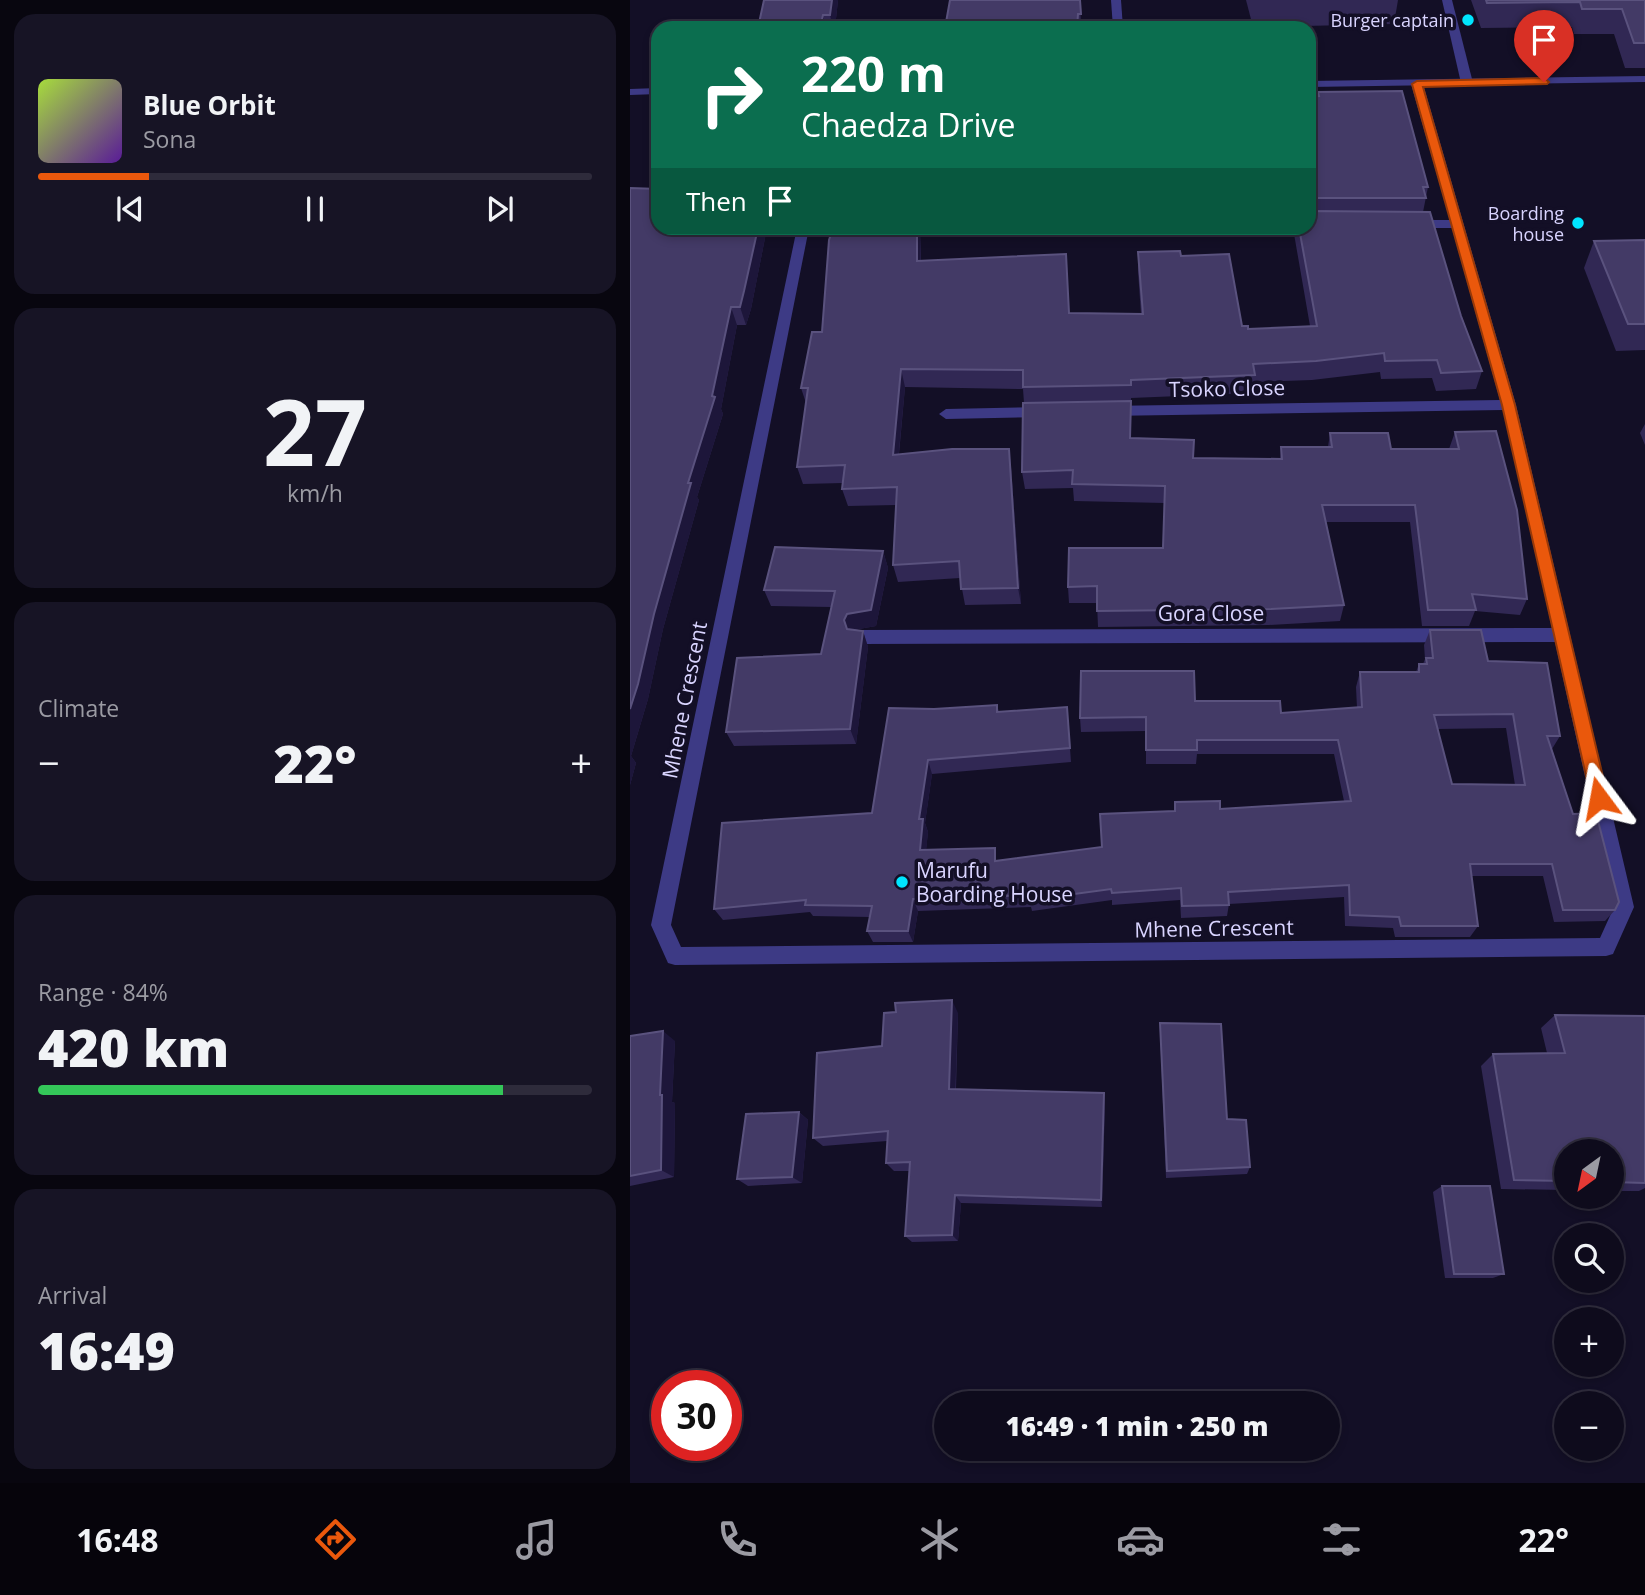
<!DOCTYPE html>
<meta charset="utf-8">
<style>
:root{--surface:#0e0b1c;--page:#171425;--text:#f1f3f6;--muted:#9b9ba3;--line:#2e2b3b;--accent:#ea580c}
body{margin:0;font-family:"Open Sans",sans-serif;background:var(--page);color:var(--text);height:100vh;display:flex;flex-direction:column;font-size:26px;white-space:nowrap}
*{box-sizing:border-box;margin:0}
p{font-size:23px;color:var(--muted)}
.icon{flex:none;width:38px;height:38px;fill:none;stroke:currentColor;stroke-width:2;stroke-linecap:round;stroke-linejoin:round}
.map{position:relative;flex:1;overflow:hidden}
.sheet{display:flex;flex-direction:column;gap:14px;padding:14px;background:#08060f;width:630px}
.sheet>*{flex:none}
.top-card{position:absolute;left:21px;top:21px;width:665px;height:214px;border-radius:21px;box-shadow:0 4px 10px #0003,0 0 0 2px var(--line);background:#0b6e4f;color:#fff;overflow:hidden}
.needle{width:46px;rotate:213deg}
.controls{position:absolute;left:924px;top:1139px;display:grid;gap:14px}
.controls a{display:grid;place-items:center;width:70px;height:70px;border-radius:50%;background:var(--surface);box-shadow:0 4px 10px #0003,0 0 0 2px var(--line);font-size:35px}
.speed{position:absolute;left:21px;top:1370px;display:flex;gap:14px;font-size:35px;font-weight:700;text-align:center}
.speed>*{display:grid;place-content:center;width:91px;height:91px;border-radius:50%;background:var(--surface);box-shadow:0 4px 10px #0003,0 0 0 2px var(--line);line-height:1}
.speed .limit{border:10px solid #d22;background:#fff;color:#111}
.pin{position:absolute;display:grid;place-items:center;width:60px;height:60px;color:#fff;margin:-72px -30px;border-radius:50% 50% 50% 0;rotate:-45deg;box-shadow:0 0 7px #0007}
.pin .icon{rotate:45deg}
.me{position:absolute;width:77px;margin:-38px;rotate:347deg;stroke-linejoin:round;filter:drop-shadow(0 0 5px #0008)}
.turn{display:flex;align-items:center;gap:24px;height:147px;padding:0 35px;font-size:32px}
.turn .icon{width:91px;height:91px;stroke-width:2.5}
.turn b{display:block;font-size:49px;line-height:60px}
.then{display:flex;align-items:center;height:66px;padding:0 35px;background:#0003;gap:14px;font-size:26px}
.big{font-size:52px;font-weight:800;line-height:1.1}
.sheet .card{flex:1;display:flex;flex-direction:column;justify-content:center;gap:10px;min-width:0;padding:0 24px;border-radius:21px;background:var(--page)}
.sheet .dial{align-items:center;gap:0}
.dial b{font-size:91px;line-height:1}
.song{display:flex;align-items:center;gap:21px}
.cover{width:84px;height:84px;border-radius:10px;background:linear-gradient(135deg,hsl(80 70% 55%),hsl(270 70% 35%))}
.played{height:7px;border-radius:4px;background:linear-gradient(90deg,var(--accent) 20%,var(--line) 20%)}
.keys{display:flex;justify-content:space-around;direction:ltr}
.heat{display:flex;justify-content:space-between;align-items:center;font-size:38px;direction:ltr}
.charge{height:10px;border-radius:5px;background:linear-gradient(90deg,#34c759 84%,var(--line) 0)}
.trip{position:absolute;left:304px;top:1391px;width:406px;height:70px;border-radius:35px;background:var(--surface);box-shadow:0 4px 10px #0003,0 0 0 2px var(--line);font-weight:800;line-height:70px;text-align:center}
.dock{display:flex;height:112px;justify-content:space-around;align-items:center;background:#06040b;color:var(--muted)}
.dock .icon{width:49px;height:49px}
.dock .selected{color:var(--accent)}
.dock b{font-size:32px;color:var(--text)}
main{display:flex;flex:1;min-height:0}
.map>svg:first-child{display:block}
</style>
<main>
<section class="sheet">
<div class="card">
<div class="song"><i class="cover"></i><div><b>Blue Orbit</b><p>Sona</p></div></div>
<div class="played"></div>
<div class="keys"><svg class="icon" aria-label="previous" viewBox="0 0 24 24"><path d="M18 5L8 12l10 7zM5 5v14"/></svg><svg class="icon" aria-label="pause" viewBox="0 0 24 24"><path d="M8 5v14M16 5v14"/></svg><svg class="icon" aria-label="next" viewBox="0 0 24 24"><path d="M6 5l10 7-10 7zM19 5v14"/></svg></div>
</div>
<div class="card dial"><b>27</b><p>km/h</p></div>
<div class="card"><p>Climate</p>
<div class="heat"><a>−</a><b class="big">22°</b><a>+</a></div>
</div>
<div class="card"><p>Range · 84%</p><b class="big">420 km</b><div class="charge"></div></div>
<div class="card"><p>Arrival</p><b class="big">16:49</b></div>
</section>
<div class="map">
<svg width="1015" height="1483" viewBox="0 0 1015 1483">
<rect width="100%" height="100%" fill="#130f26"/>
<g fill="none" stroke-linecap="round" stroke-linejoin="round">
<polygon fill="#3d3a85" fill-rule="evenodd" points="812,0 822,0 843,83 841,85 831,83"/>
<g fill="#3d3a85" fill-rule="evenodd">
<polygon points="787,81 793,84 886,405 1004,907 983,954 976,956 45,965 38,963 21,925 167,228 179,228 41,925 51,947 970,938 984,907 925,642 230,644 224,642 222,637 224,632 230,630 922,628 873,410 476,416 469,411 476,406 870,400 822,228 781,228 775,224 781,220 820,220 781,84"/>
<polygon points="417,407 424,412 417,417 316,419 309,414 316,409"/>
</g>
<g fill="#3d3a85" fill-rule="evenodd">
<polygon points="481,0 491,0 493,28 483,28"/>
<polygon points="1015,76 1015,82 679,87 679,81"/>
<polygon points="28,88 28,94 0,95 0,89"/>
</g>
</g>
<g fill="#312854" fill-rule="evenodd">
<polygon points="208,0 205,28 131,28 129,23"/>
<polygon points="450,0 451,28 315,28"/>
<polygon points="616,0 768,0 764,24 623,27"/>
<polygon points="841,0 1015,0 1015,68 995,68 984,34 944,34 942,27 851,28"/>
<polygon points="688,92 798,187 793,212 852,371 846,389 806,391 802,378 751,379 750,372 682,380 624,382 623,393 501,398 501,438 563,458 650,459 651,447 698,447 700,433 761,449 819,449 825,432 897,599 890,615 845,611 839,626 792,626 780,522 696,522 714,605 710,621 639,625 468,627 467,603 439,603 438,587 533,548 535,503 444,501 443,488 395,489 392,472 394,403 393,389 275,387 269,454 381,467 391,604 335,605 330,578 268,582 263,565 266,505 218,506 212,489 213,483 173,484 167,467 176,403 171,388 192,332 203,228 298,228 290,229 291,261 439,313 511,314 508,271 508,252 551,256 612,326 618,329 680,326 663,228 679,228 679,97 688,97"/>
<polygon points="0,188 28,228 137,228 121,309 116,325 107,325 91,409 93,414 67,497 69,500 33,629 18,699 1,756 6,763 0,785"/>
<polygon points="1015,240 1015,350 986,351 954,268 964,241"/>
<polygon points="1015,424 1015,445 1010,433"/>
<polygon points="253,551 258,568 246,626 223,630 233,631 238,647 226,744 104,746 96,732 191,654 201,607 141,606 134,590"/>
<path d="M800,630L858,661L930,736L922,749L943,814L985,910L975,921L924,922L913,876H842L848,926L840,937H765L763,928L715,926L714,897L599,904L597,916L551,918L550,900L482,905V900L402,911L401,907L288,911L283,942H243L237,931L240,917L183,916L180,912L93,920L84,909L242,813L304,709L367,705L369,712L437,707L441,762L302,774L295,823L298,832L296,850L368,861L472,847L544,811L545,802L590,809L714,801L704,754H567L566,764H516V731L451,732L450,718L565,701L651,713L727,708L726,687L730,672H786L789,664H793L795,659L794,645ZM876,728L885,785L822,784L808,729Z"/>
<polygon points="328,1013 326,1089 475,1103 472,1207 331,1203 328,1241 282,1242 275,1236 279,1171 264,1171 256,1163 257,1141 193,1146 183,1138 252,1046"/>
<polygon points="925,1015 1015,1016 1015,1188 1009,1191 982,1191 982,1152 936,1152 936,1190 871,1189 851,1066 863,1054 917,1053 911,1028"/>
<polygon points="530,1023 597,1119 620,1167 617,1174 536,1178 530,1033"/>
<polygon points="0,1036 45,1041 42,1102 45,1103 44,1177 0,1186"/>
<polygon points="169,1112 178,1120 172,1183 118,1186 107,1179"/>
<polygon points="812,1186 874,1274 863,1278 815,1278 803,1192"/>
</g>
<g fill="#1d163a">
<polygon points="202,0 208,0 205,28 203,28 200,15"/>
<polygon points="193,15 196,28 190,28"/>
<polygon points="128,228 137,228 121,309 116,325 110,307"/>
<polygon points="287,228 290,228 290,229 291,279 287,261"/>
<polygon points="101,307 107,325 91,409 93,414 67,497 69,500 33,629 18,699 1,756 6,763 0,785 0,709 58,483 82,396"/>
<polygon points="271,369 275,387 267,472 263,455"/>
<polygon points="379,449 381,467 391,604 388,588"/>
<polygon points="253,551 258,568 246,626 223,630 220,636 214,620"/>
<polygon points="233,631 238,647 226,744 220,729"/>
<polygon points="298,760 302,774 295,823 298,832 295,862 290,850 289,819"/>
<polygon points="283,899 288,911 283,942 278,931"/>
<polygon points="322,1000 328,1013 325,1099 319,1089"/>
<polygon points="33,1031 45,1041 42,1102 45,1103 44,1177 31,1170 30,1095"/>
<polygon points="474,1093 475,1103 472,1207 471,1200"/>
<polygon points="169,1112 178,1120 172,1183 162,1177"/>
<polygon points="325,1195 331,1203 328,1241 322,1235"/>
</g>
<g fill="#433a66" stroke="#5a527e" stroke-width="2" fill-rule="evenodd">
<polygon points="134,0 202,0 200,15 193,15 190,28 135,28 137,22 129,23"/>
<polygon points="320,0 450,0 451,14 448,14 447,28 315,28"/>
<polygon points="856,0 1015,0 1015,43 1004,43 992,9 952,9 950,2 857,3"/>
<polygon points="772,91 798,187 793,187 796,198 682,198 679,207 679,97 689,96 688,92"/>
<polygon points="0,188 28,189 28,228 128,228 114,291 110,307 101,307 82,396 85,397 58,483 61,483 24,614 8,684 0,709"/>
<polygon points="679,211 800,212 831,316 852,371 811,373 807,360 755,361 754,353 686,361 623,364 625,375 501,380 501,385 393,387 393,370 271,369 263,455 322,449 379,449 388,588 331,589 329,561 263,565 267,487 212,489 215,465 167,467 178,388 171,388 182,332 192,332 199,240 203,228 287,228 287,261 436,254 439,313 513,314 508,252 550,251 551,256 599,254 612,326 618,326 618,329 687,326 669,228 679,228"/>
<polygon points="1015,240 1015,324 998,324 964,241"/>
<polygon points="501,401 500,438 564,440 563,458 652,459 651,447 702,447 700,433 758,433 761,449 829,449 825,432 866,431 887,510 897,599 842,594 846,610 798,610 785,505 692,505 714,605 641,609 467,611 467,586 438,587 439,548 533,548 535,486 442,484 443,470 392,472 393,403"/>
<polygon points="145,547 253,551 241,610 217,614 214,620 217,629 233,631 220,729 96,732 107,658 191,654 205,591 134,590"/>
<path d="M800,630H851L858,661L917,663L930,736H917L943,814L966,813L989,902L985,910H933L922,864H840L848,926H771L769,917L720,915L719,885L598,892L599,905L552,906L551,888L482,893L481,889L399,900V895L283,899L278,931H237L242,906L175,905L176,900L84,909L92,823L242,813L259,708L304,709L367,705V712L437,707L440,748L298,760L289,819H293L290,850L365,848V861L472,847L470,814L545,811V802L590,801V809L721,801L708,740H567V750H516V717L450,718L451,671H564L565,701H650L651,713L732,707L730,672H789V664H797L796,658H803ZM883,714L895,785L822,784L804,715Z"/>
<polygon points="322,1000 319,1089 474,1093 471,1200 325,1195 322,1235 275,1236 280,1162 256,1163 258,1131 183,1138 187,1053 252,1046 254,1013 266,1012 265,1003"/>
<polygon points="925,1015 1015,1016 1015,1183 982,1182 982,1152 936,1152 936,1181 884,1180 863,1054 935,1053"/>
<polygon points="530,1023 591,1024 597,1119 616,1120 620,1167 537,1171"/>
<polygon points="33,1031 30,1095 32,1095 31,1170 0,1176 0,1036"/>
<polygon points="169,1112 162,1177 107,1179 116,1114"/>
<polygon points="812,1186 860,1186 874,1274 824,1274"/>
</g>
<polygon fill="#ea580c" stroke="#983908" stroke-width="2" points="914,78 919,82 917,84 793,87 885,405 978,798 975,803 969,806 964,803 961,798 872,405 782,84 787,81"/>
<g fill="#00e5ff" stroke="#130f26" stroke-width="2.5">
<circle cx="838" cy="20" r="7"/>
<circle cx="948" cy="223" r="7"/>
<circle cx="272" cy="882" r="7"/>
</g>
<g text-anchor="middle" dominant-baseline="central" stroke-width="7" stroke-linejoin="round" paint-order="stroke">
<g font-size="18" fill="#d9d4ff" stroke="#130f26" text-anchor="end">
<text x="824" y="20">Burger captain</text>
<text x="934" y="213">Boarding<tspan x="934" dy="21">house</tspan></text>
</g>
<g font-size="21" fill="#d9d4ff" stroke="#130f26">
<text transform="translate(597 388) rotate(-1)">Tsoko Close</text>
<text x="581" y="613">Gora Close</text>
<text transform="translate(54 700) rotate(-79)">Mhene Crescent</text>
<text transform="translate(584 928) rotate(-1)">Mhene Crescent</text>
</g>
<g font-size="21" fill="#d9d4ff" stroke="#130f26" text-anchor="start">
<text x="286" y="870">Marufu<tspan x="286" dy="24">Boarding House</tspan></text>
</g>
</g>
</svg>
<div class="controls">
<a><svg class="needle" viewBox="-14 -14 28 28"><path d="M0-13l5 13h-10z" fill="#e53935"/><path d="M0 13l5-13h-10z" fill="#9b9ba3"/></svg></a>
<a><svg class="icon" aria-label="search" viewBox="0 0 24 24"><circle cx="10" cy="10" r="6"/><path d="M15 15l6 6"/></svg></a>
<a>+</a>
<a>−</a>
</div>
<div class="speed"><div class="limit">30</div></div>
<div class="pin" style="left:914px;top:82px;background:#d93025"><svg class="icon" aria-label="arrive" viewBox="0 0 24 24"><path d="M6 21V4h12l-3 4 3 4H6"/></svg></div>
<svg class="me" style="left:969px;top:798px" viewBox="-20 -20 40 40"><path d="M0-17L14 15 0 8-14 15z" fill="#ea580c" stroke="#fff" stroke-width="4"/></svg>
<div class="trip">16:49 · 1 min · 250 m</div>
<div class="top-card">
<div class="turn"><svg class="icon" aria-label="right" viewBox="0 0 24 24"><path d="M7 20v-9h11M14 6l5 5-5 5"/></svg><div><b>220 m</b>Chaedza Drive</div></div>
<div class="then">Then<svg class="icon" aria-label="arrive" viewBox="0 0 24 24"><path d="M6 21V4h12l-3 4 3 4H6"/></svg></div>
</div>
</div>
</main>
<nav class="dock">
<b>16:48</b>
<svg class="icon selected" aria-label="directions" viewBox="0 0 24 24"><path d="M12 3l9 9-9 9-9-9zM9 14v-3h6M13 9l2 2-2 2"/></svg>
<svg class="icon" aria-label="music" viewBox="0 0 24 24"><path d="M9 18V5l10-2v13"/><circle cx="6" cy="18" r="3"/><circle cx="16" cy="16" r="3"/></svg>
<svg class="icon" aria-label="phone" viewBox="0 0 24 24"><path d="M5 4h4l2 5-3 2q2 4 5 5l2-3 5 2v4C11 20 4 13 5 4z"/></svg>
<svg class="icon" aria-label="climate" viewBox="0 0 24 24"><path d="M12 3v18M4 7l16 10M4 17L20 7"/></svg>
<svg class="icon" aria-label="car" viewBox="0 0 24 24"><path d="M5 17H2v-5l4-1 3-4h7l3 4 3 1v5h-3M9 17h6M6 11h13"/><circle cx="7" cy="17" r="2"/><circle cx="17" cy="17" r="2"/></svg>
<svg class="icon" aria-label="filters" viewBox="0 0 24 24"><path d="M4 7h16M4 17h16"/><circle cx="9" cy="7" r="2"/><circle cx="15" cy="17" r="2"/></svg>
<b>22°</b>
</nav>
